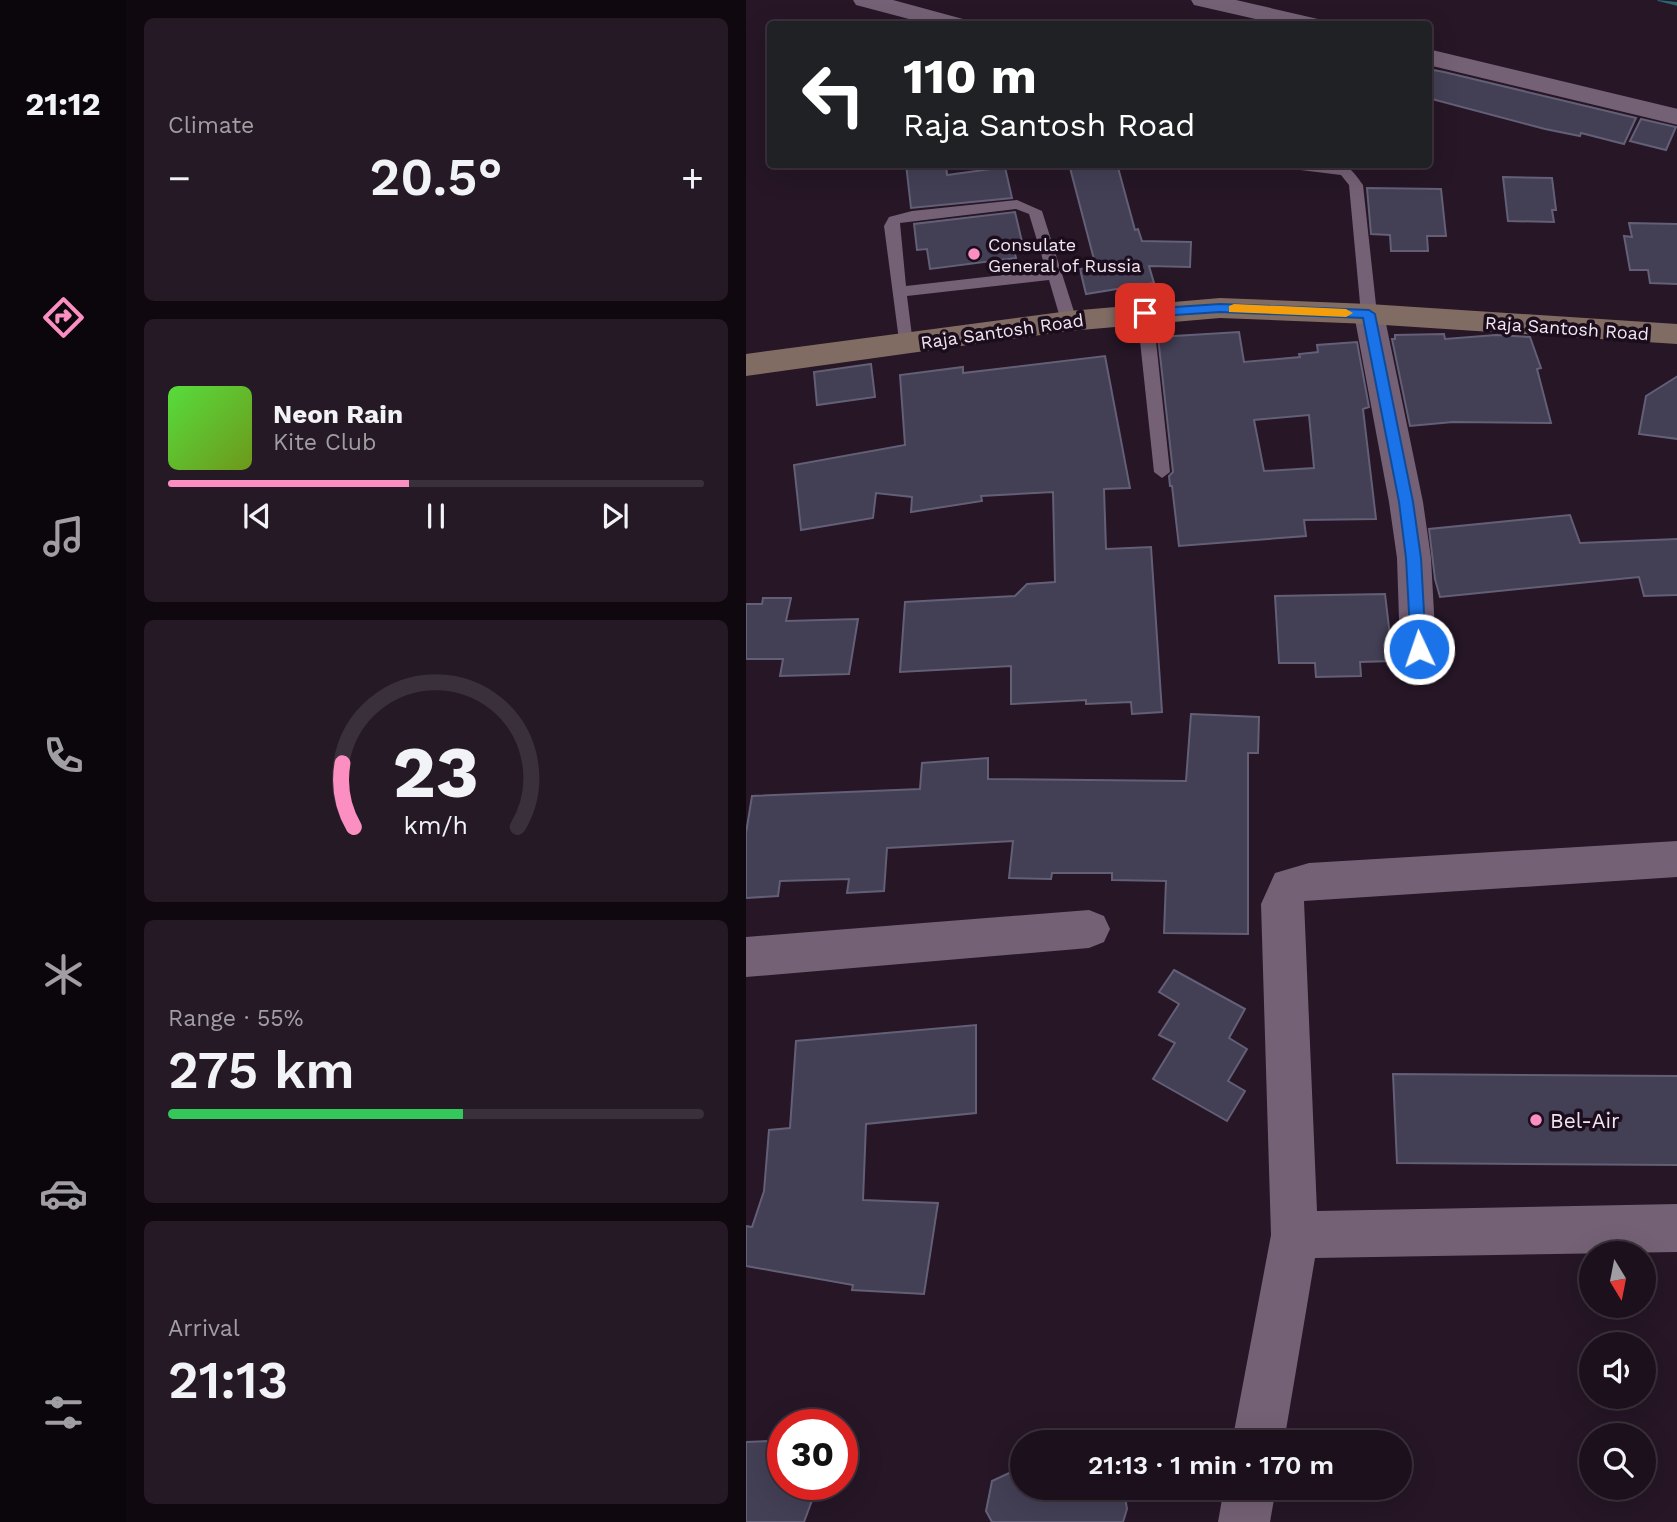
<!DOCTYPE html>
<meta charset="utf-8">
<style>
:root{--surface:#1c101c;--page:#251925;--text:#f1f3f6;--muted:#a09da3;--line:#3a303b;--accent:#fc8fc1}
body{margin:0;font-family:"Work Sans",sans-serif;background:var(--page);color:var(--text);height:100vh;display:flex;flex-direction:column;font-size:26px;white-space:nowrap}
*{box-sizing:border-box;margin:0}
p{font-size:23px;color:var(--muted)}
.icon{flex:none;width:38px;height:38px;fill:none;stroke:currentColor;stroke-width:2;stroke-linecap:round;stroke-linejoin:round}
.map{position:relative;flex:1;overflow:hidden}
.sheet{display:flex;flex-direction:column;gap:18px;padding:18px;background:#0f090f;width:620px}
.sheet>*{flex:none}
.guide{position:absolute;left:21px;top:21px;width:665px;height:147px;border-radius:7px;box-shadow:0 7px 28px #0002,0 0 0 2px var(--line);background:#202124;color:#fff;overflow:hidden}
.needle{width:46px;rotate:170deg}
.controls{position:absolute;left:833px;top:1241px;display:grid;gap:14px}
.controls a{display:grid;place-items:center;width:77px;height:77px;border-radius:50%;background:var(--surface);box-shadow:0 7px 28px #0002,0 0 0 2px var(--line);font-size:35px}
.speed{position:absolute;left:21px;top:1409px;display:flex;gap:14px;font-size:35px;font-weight:700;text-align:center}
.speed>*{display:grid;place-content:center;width:91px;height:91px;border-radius:50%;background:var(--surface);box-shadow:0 7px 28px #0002,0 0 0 2px var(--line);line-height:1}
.speed .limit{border:10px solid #d22;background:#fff;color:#111}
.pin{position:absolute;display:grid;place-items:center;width:60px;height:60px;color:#fff;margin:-30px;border-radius:14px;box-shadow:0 4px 10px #0006}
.me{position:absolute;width:77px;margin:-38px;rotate:357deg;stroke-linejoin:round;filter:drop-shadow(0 0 5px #0008)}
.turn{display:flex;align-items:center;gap:24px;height:147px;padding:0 21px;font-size:32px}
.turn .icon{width:91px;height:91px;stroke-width:2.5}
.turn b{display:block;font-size:49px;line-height:60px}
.big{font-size:52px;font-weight:600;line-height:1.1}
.sheet .widget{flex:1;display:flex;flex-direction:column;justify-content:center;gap:10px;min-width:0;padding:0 24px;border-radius:10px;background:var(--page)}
.sheet .dial{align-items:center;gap:0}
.dial svg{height:182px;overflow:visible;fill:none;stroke:var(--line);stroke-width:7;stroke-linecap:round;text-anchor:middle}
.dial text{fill:var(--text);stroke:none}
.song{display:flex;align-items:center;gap:21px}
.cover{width:84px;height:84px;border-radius:10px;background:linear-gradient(135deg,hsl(110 70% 55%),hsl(80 70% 35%))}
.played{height:7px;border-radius:4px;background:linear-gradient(90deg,var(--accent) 45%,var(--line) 45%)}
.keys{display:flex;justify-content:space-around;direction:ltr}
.heat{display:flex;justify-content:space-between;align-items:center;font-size:38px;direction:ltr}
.charge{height:10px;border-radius:5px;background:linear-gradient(90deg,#34c759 55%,var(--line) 0)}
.trip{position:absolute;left:264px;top:1430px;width:402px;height:70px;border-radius:35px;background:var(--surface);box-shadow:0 7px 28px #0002,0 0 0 2px var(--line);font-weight:600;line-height:70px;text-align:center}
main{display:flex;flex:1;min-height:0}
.tabs{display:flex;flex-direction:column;width:126px;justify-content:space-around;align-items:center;background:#0b060b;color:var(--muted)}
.tabs .icon{width:49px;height:49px}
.tabs .current{color:var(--accent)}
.tabs b{font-size:32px;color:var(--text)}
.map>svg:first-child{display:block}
</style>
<main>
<nav class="tabs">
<b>21:12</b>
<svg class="icon current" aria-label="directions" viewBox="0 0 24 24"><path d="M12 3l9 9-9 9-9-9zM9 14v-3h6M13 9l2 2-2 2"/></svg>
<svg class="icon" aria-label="music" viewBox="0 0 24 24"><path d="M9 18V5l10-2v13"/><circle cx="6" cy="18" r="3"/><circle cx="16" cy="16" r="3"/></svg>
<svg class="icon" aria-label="phone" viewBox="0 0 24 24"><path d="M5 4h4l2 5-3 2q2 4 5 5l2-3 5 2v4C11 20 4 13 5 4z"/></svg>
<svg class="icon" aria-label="climate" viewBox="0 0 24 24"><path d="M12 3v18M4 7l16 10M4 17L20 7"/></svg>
<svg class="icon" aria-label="car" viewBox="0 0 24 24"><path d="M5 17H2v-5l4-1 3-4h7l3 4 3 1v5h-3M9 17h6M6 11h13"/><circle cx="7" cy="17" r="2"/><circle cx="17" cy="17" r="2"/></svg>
<svg class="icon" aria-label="filters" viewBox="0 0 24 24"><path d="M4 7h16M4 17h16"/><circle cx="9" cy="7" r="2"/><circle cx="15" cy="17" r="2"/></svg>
</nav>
<section class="sheet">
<div class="widget"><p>Climate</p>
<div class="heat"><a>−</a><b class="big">20.5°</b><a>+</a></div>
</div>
<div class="widget">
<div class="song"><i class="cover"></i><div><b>Neon Rain</b><p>Kite Club</p></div></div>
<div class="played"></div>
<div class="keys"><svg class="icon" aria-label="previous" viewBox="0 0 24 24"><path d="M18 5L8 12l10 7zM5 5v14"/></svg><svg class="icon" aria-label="pause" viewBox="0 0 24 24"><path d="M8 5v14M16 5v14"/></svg><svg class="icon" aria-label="next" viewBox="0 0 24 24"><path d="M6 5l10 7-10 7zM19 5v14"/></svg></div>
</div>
<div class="widget dial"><svg viewBox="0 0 100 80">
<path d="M14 69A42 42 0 1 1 86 69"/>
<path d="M14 69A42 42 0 0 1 9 41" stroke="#fc8fc1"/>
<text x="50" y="56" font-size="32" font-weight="700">23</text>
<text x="50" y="72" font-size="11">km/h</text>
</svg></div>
<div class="widget"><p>Range · 55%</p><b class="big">275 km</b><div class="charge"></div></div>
<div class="widget"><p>Arrival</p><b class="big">21:13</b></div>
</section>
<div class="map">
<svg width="932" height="1522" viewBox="0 0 932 1522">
<rect width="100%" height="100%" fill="#261626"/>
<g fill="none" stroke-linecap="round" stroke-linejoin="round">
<polygon fill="#286974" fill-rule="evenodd" points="911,0 932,2 932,6 912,1"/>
</g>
<g fill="#433f55" stroke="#635f77" stroke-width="2" fill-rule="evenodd">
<polygon points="682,69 698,72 890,118 878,144 835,133 834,136 799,129 682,98"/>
<polygon points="895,119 930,127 920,150 884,141"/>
<polygon points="160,164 200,164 201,175 259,167 266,198 165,208"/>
<polygon points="323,164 371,164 389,230 392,229 396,241 445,242 444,267 403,266 408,283 340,294 334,269 350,267"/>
<polygon points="757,177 806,178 810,210 806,210 808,222 762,221"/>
<polygon points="621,188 695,189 700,236 681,236 682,251 645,251 644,235 625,234"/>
<polygon points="269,212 277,246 267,247 270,258 184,269 181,249 171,250 168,224"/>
<polygon points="883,223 932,224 932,284 904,283 902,270 884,270 878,236 886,237"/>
<path d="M493,332L498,362L554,357L553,354L572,352L571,345L611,342L623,407L617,409L630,519L558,520L560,536L433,546L426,486H424L423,476L427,472L412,337ZM563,415L568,468L518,471L508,420Z"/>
<polygon points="698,334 699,339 750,335 784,337 795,368 791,369 805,423 707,422 664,426 646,339 649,339 649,335"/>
<polygon points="359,356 384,488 358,489 360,549 405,547 416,712 386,714 385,702 340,704 340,700 265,704 265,666 154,672 159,602 269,596 281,584 309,582 307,492 235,496 236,501 165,512 166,497 130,493 127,518 55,530 48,465 159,445 154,375 217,367 217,373"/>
<polygon points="125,364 129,397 71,405 68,372"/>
<polygon points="932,376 932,439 893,434 900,396"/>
<polygon points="824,515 834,543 932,539 932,595 898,596 893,577 694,597 689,579 683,529"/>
<polygon points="639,594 647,661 614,662 615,676 570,677 569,663 533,663 529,596"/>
<polygon points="17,598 45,598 40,621 112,619 103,674 34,676 37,659 0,659 0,604 16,604"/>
<polygon points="445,714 513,717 512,753 502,753 502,934 418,933 420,881 366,880 366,873 306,873 305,879 263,878 267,841 141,848 138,891 101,893 103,879 34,881 32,896 0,898 0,833 6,796 174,789 176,763 242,758 242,779 440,781"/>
<polygon points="428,970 499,1009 483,1038 501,1049 482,1081 499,1091 481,1121 407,1079 429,1043 413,1035 433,1004 413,992"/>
<polygon points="230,1025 230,1113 120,1124 117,1200 192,1203 178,1294 106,1290 107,1285 0,1266 0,1226 6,1227 18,1191 23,1130 44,1128 50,1041"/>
<polygon points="647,1074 932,1076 932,1165 651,1163"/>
<polygon points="25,1441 37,1446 37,1484 72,1484 58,1522 0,1522 0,1442"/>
<polygon points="276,1467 276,1488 373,1488 379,1497 381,1509 377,1522 246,1522 240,1511 246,1481"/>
</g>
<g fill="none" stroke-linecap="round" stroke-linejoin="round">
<g fill="#756175" fill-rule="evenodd">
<path d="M531,164C549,164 594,160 606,171C610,175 614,181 617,185L631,314L628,318L623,319L615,314L603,185L595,175L538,168Z"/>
<path d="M271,200L296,211L331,321L328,325L323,326L315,321L303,280L161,296L167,344L164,348H154L138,226L143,217L166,211ZM270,209L283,214L300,270L160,286L154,223Z"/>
<polygon points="399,308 407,313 424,472 416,478 408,472 391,313"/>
</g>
<g fill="#756175" fill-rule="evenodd">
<polygon points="107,0 147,0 217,19 220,24 182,24 110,5"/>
<polygon points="445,0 490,0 572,19 575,24 532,24 448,5"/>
<polygon points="682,49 932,109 932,125 682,65"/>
<polygon points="623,304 634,307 638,314 677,502 685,558 690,649 685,659 672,664 659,659 654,649 651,558 643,502 608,314 612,307"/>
<polygon points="932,841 932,877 558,901 571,1211 932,1204 932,1252 569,1258 538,1442 486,1442 525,1235 515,904 529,873 563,863"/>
<polygon points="343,910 358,916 364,929 358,942 343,948 0,977 0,937"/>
<polygon points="478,1488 530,1488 524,1522 472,1522"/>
</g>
<polygon fill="#816c64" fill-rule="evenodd" points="474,298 623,304 932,324 932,344 623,324 474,318 323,331 0,376 0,354 323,311"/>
</g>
<polygon fill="#1a73e8" stroke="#114b97" stroke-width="2" points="474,304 623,310 629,314 667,502 675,558 680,649 678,653 673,655 665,649 660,558 653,502 617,318 474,312 399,317 393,313 399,309"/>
<polygon fill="#f59e0b" points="488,304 600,309 607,313 600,317 483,312 483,306"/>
<g fill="#fc8fc1" stroke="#1c0d1d" stroke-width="2.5">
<circle cx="228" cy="254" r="7"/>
<circle cx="790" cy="1120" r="7"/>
</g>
<g text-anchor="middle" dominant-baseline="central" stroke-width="7" stroke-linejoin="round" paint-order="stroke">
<g font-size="18" fill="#f0e5f0" stroke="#1c0d1d" text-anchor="start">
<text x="242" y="244">Consulate<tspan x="242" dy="21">General of Russia</tspan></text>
</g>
<g font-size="18" fill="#f0e5f0" stroke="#1c0d1d">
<text transform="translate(821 328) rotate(4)">Raja Santosh Road</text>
<text transform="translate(256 331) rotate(-8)">Raja Santosh Road</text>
</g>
<g font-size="21" fill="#f0e5f0" stroke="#1c0d1d" text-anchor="start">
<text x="804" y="1120">Bel-Air</text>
</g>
</g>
</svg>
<div class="controls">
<a><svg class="needle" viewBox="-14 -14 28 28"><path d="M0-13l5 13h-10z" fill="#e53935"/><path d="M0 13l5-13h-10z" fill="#a09da3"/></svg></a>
<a><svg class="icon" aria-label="sound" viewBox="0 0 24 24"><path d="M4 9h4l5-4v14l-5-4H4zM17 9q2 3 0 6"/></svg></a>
<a><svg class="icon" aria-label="search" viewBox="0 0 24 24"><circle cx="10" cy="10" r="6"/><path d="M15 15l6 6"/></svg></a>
</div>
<div class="speed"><div class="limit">30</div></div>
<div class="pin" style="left:399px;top:313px;background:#d93025"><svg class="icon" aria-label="arrive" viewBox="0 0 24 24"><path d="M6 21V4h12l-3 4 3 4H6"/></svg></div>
<svg class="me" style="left:673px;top:649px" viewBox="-20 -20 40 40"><circle r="17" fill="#1a73e8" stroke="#fff" stroke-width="3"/><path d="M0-11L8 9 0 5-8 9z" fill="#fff"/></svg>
<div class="trip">21:13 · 1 min · 170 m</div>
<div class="guide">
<div class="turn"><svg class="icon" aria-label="left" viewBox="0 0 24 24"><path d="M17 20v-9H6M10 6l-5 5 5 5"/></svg><div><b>110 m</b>Raja Santosh Road</div></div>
</div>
</div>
</main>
